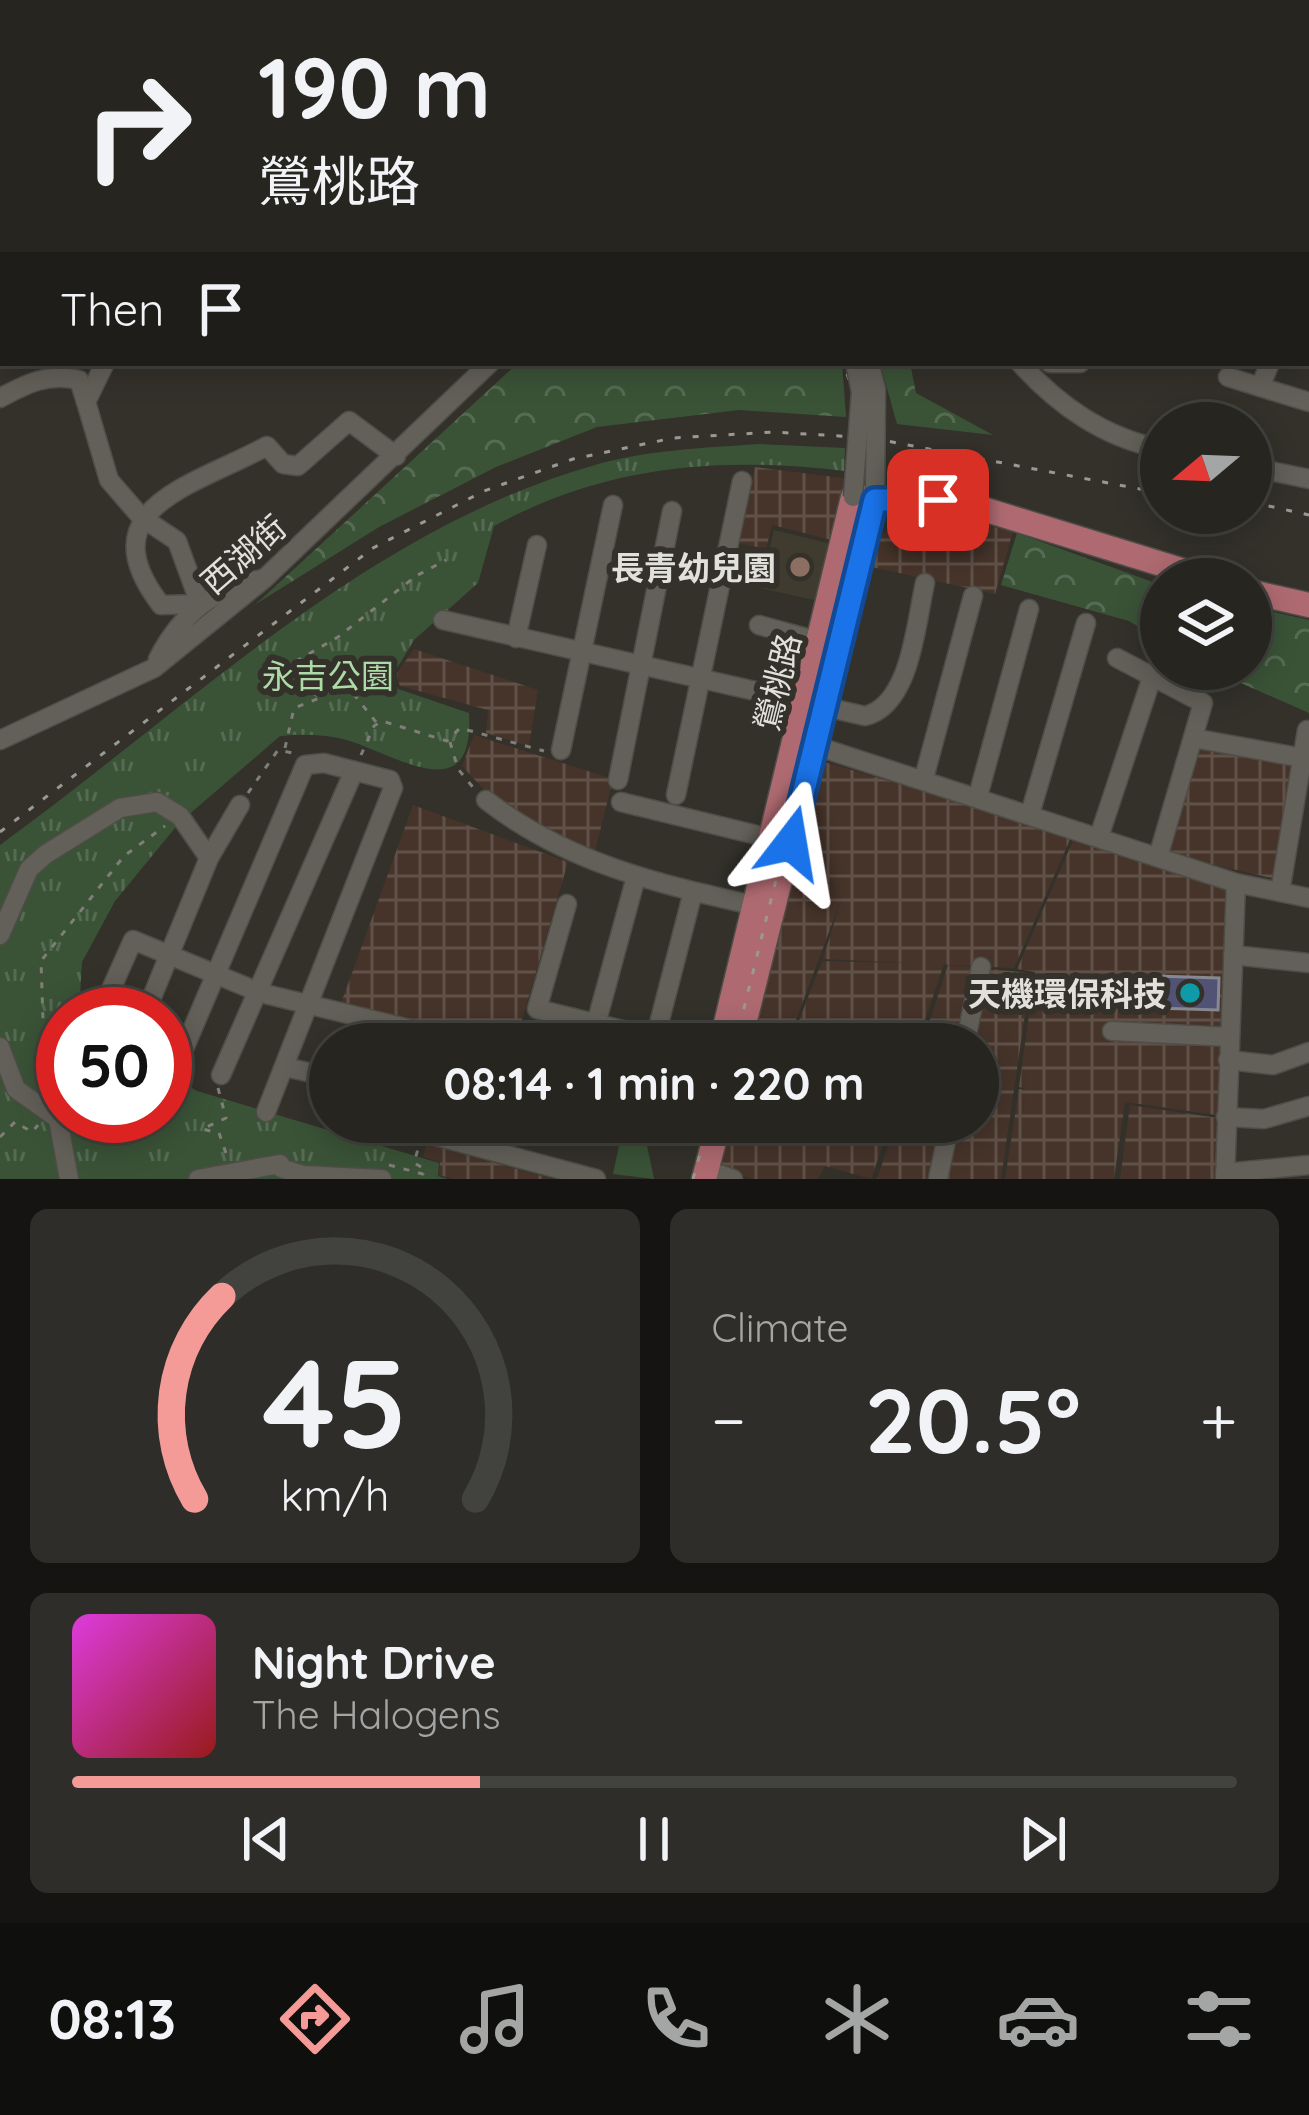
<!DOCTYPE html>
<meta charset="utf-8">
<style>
:root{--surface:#262520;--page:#2e2d29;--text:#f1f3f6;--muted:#a4a5a5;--line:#42423e;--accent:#f59b97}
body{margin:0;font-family:Quicksand,"Noto Sans TC",sans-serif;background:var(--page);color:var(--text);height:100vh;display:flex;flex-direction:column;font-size:45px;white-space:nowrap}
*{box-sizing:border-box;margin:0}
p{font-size:39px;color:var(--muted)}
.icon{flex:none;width:66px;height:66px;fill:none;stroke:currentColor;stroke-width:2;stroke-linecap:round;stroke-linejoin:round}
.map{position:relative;height:1179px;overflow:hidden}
.details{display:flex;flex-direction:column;gap:30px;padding:30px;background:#151412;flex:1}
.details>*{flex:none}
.top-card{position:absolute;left:0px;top:0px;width:1311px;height:366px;box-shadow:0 6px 30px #0003,0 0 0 3px var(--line);background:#262520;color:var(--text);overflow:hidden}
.needle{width:78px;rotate:251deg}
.fabs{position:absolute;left:1140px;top:402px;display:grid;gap:24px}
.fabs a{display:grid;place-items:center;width:132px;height:132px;border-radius:50%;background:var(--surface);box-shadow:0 6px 30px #0003,0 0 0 3px var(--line);font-size:60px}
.speed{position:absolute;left:36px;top:987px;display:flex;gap:24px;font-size:60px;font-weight:700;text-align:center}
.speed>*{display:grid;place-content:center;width:156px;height:156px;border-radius:50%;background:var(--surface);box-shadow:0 6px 30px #0003,0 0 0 3px var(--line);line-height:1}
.speed .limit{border:18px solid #d22;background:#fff;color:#111}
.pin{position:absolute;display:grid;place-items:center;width:102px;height:102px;color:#fff;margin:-51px;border-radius:24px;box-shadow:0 6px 18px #0006}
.me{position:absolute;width:132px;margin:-66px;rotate:14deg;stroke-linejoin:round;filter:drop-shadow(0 0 9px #0008)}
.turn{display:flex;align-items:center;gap:42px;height:252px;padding:0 60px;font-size:54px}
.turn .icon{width:156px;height:156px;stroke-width:2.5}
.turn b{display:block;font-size:84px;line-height:102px}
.then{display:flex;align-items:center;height:114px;padding:0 60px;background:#0003;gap:24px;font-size:45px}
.big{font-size:90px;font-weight:700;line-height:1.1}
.details .widget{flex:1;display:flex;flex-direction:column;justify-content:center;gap:18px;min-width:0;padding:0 42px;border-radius:18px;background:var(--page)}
.details .dial{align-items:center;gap:0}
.dial svg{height:312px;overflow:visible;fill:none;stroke:var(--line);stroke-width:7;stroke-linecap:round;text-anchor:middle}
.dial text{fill:var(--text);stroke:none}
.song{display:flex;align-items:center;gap:36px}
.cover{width:144px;height:144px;border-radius:18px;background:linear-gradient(135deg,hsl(300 70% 55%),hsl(0 70% 35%))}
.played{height:12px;border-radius:6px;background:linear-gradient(90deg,var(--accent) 35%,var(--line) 35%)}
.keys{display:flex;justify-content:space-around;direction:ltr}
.heat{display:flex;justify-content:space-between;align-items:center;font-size:66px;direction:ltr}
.details .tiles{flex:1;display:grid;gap:30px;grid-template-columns:1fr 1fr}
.widget:last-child{grid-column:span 2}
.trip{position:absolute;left:309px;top:1023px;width:690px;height:120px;border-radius:60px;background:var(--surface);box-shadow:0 6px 30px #0003,0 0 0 3px var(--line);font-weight:700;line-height:120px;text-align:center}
.dock{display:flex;height:192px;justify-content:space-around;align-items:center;background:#0f0f0d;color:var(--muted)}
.dock .icon{width:84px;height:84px}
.dock .current{color:var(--accent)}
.dock b{font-size:54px;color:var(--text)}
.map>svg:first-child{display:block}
</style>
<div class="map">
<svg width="1309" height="1179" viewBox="0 0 1309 1179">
<defs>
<pattern id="industrial-grid" width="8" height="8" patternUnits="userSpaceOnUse" patternTransform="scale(3)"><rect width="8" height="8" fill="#46342a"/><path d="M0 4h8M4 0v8" fill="none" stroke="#605148"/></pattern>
<pattern id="grass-tufts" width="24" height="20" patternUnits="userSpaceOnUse" patternTransform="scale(3)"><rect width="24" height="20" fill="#3a5337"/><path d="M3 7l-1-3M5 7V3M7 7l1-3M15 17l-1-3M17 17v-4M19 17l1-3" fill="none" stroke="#566b53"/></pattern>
<pattern id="forest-crowns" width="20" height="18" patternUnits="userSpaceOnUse" patternTransform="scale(3)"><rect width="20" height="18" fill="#3a5337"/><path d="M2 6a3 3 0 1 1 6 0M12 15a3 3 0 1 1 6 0" fill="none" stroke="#566b53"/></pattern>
</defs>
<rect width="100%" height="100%" fill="#33312a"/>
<g fill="url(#industrial-grid)">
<polygon points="755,467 851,479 840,542 772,525 766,549 738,543"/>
<polygon points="942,516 1013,531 995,594 867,566 872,544 895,523"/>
<polygon points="414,649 538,690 529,746 486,733 488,710 400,686 396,674"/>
<polygon points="474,735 613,779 594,855 529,829 490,796 462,766"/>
<polygon points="1199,748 1295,764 1275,879 1168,854"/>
<polygon points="821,761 1072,835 1014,968 823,959 841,900 787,1044 746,1044 788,873 846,888 790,871"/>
<polygon points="413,805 568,862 515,1044 490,1044 340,1006"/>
<polygon points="1075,836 1228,891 1217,1115 1125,1102 1114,1179 1005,1179 1019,1089 1026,1089 1019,1087 1035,972 1017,969"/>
<polygon points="822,961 944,964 917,1044 790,1044"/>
<polygon points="948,965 1031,973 1001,1179 877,1179 896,1122 978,1122 978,1044 922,1044"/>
<polygon points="1130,1105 1218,1118 1217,1179 1120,1179"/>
<polygon points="723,1122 891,1122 871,1179 825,1166 818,1179 752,1179 709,1166"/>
<polygon points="427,1144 553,1179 453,1179 439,1175 440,1162 423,1157"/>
</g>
<polygon fill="#3f3b2e" points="774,530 840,546 828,603 760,588"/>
<g fill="url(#grass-tufts)">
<path d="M758,444L845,448L844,471C719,456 606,465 494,526L478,583L414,640L393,675L398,689L469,713C475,810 398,756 347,740C324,734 303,734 280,736L179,823L115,901L82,962L79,1014H63V1116H165V1073L197,1091L439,1163L438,1176L448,1179H0V845C189,708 366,530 595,465C647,450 704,448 758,444Z"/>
<polygon points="624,1122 642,1122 654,1179 613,1174"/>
</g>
<g fill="url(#forest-crowns)">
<polygon points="518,363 842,363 846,417 739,410 597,427 496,467 379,527 256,604"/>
<polygon points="880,363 910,363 916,393 993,435 897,424"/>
<polygon points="1017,533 1161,585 1161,640 1129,621 1001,585"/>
<polygon points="1251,607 1309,620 1309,713 1209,669 1251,669"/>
</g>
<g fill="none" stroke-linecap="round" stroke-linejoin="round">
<g stroke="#101f3a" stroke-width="21">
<polyline points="93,0 96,3"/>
<polyline points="0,282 3,285"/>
</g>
</g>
<polygon fill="#515274" stroke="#878890" stroke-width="3" points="1155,976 1219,978 1218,1010 1155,1008"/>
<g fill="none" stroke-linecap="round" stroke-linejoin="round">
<g stroke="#4e4d47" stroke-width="21">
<g id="minor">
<polyline points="65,0 67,3"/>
<polyline points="314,0 316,3"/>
<polyline points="728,0 728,3"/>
<polyline points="956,0 957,3"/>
<polyline points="1048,0 1049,3"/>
<polyline points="1169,0 1170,3"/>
<polyline points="146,3 157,0"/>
<polyline points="818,3 820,0"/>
<polyline points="833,3 834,0"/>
<polyline points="0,35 3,36"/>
<polyline points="1308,199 1309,200"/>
<polyline points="1308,273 1309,270"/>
<path d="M105,363L86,402L109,480L141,517L177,541L200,604L161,605C86,508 193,486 267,446L283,464L298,466L349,421L396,456"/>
<path d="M1020,363C1059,406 1103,437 1161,449"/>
<polyline points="1050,363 1080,363"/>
<polyline points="1270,363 1260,387 1309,402"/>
<polyline points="1228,377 1260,387"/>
<path d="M0,398C28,383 47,373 79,380L86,402"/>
<polyline points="1251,467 1309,479"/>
<path d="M443,620L865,716C911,705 916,622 925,583"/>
<polyline points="759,625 821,642"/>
<polyline points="516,638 537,545"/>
<polyline points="1117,658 1203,703 1158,857"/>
<path d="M158,659C180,616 215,585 264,579"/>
<polyline points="1193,738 1303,758"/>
<polyline points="0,740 154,668 264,579 490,363"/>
<polyline points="804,742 1236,883 1309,898"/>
<polyline points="561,750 613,505"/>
<polyline points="924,778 973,596"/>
<polyline points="618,780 672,511"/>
<polyline points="676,795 742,481"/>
<polyline points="978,796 1029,609"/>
<path d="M486,800C567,863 658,884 757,906"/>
<polyline points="621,802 773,839"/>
<polyline points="1030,814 1086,623"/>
<polyline points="1099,837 1152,677"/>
<polyline points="1280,892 1307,730"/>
<polyline points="567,904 537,1009 680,1044"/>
<polyline points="0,935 29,869 46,854 120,808 157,802 180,816 209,858"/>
<polyline points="1233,955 1309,963"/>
<polyline points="100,1014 133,940 261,993 439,1036 444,1044"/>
<polyline points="145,1014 209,858 240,805"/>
<polyline points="596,1024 636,877"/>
<polyline points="1112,1031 1229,1037"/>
<polyline points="655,1039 693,892"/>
<polyline points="965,1044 981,967"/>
<polyline points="0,1047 16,1089 58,1119 69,1179"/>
<polyline points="1228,1060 1273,1065 1309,1052"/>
<polyline points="178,1063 305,765 324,763 390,780 393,788 266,1112"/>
<polyline points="285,1067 330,1077"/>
<polyline points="221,1075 354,771"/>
<polyline points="1226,1117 1264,1119 1309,1106"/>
<polyline points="424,1122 425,1133 596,1179"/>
<polyline points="281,1168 303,1175 382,1179"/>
<polyline points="707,1170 733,1179"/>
<polyline points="1225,1173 1309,1165"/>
<polyline points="198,1179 280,1164"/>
<polyline points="938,1179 950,1122"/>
<polyline points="1225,1179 1236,883"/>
</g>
</g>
<g stroke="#4e4d47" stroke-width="27">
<g id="major">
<polyline points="1251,592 1309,605"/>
<polyline points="721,1044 853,497 970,505 1210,579"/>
<polyline points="739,1044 875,500"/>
<polyline points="704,1179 719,1122"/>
</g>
</g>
<g stroke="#807e78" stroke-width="3" stroke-dasharray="6 9" stroke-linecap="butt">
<polyline points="376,722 348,687 316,695 274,674 338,637 416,576 446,560"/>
<polyline points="450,742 458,769 476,791"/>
<polyline points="285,748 294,708 325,696"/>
<polyline points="361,755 374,726 382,721 447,741 460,728 544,751"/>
<polyline points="248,793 278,750 298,754"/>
<polyline points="63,1040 43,1020 41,961 124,856 165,826"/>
<polyline points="218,1088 226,1118 202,1129 219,1133 227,1156"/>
<polyline points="0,1137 15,1122 32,1132 38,1125"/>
<polyline points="389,1165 423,1174 425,1169 414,1163 418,1149"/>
</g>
<use href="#minor" stroke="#626058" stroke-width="18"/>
<use href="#major" stroke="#af6a71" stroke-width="24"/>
<g stroke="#9a9993" stroke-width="3" stroke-dasharray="6 12" stroke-linecap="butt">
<polyline points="685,0 686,3"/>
<polyline points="1251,502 1309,515"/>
<polyline points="0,832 373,548 484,491 573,459 673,438 774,432 871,438 1161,493"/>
<polyline points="735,1044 869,507 866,427 843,363"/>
<polyline points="693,1179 709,1122"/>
</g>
<g stroke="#4e4d47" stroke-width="21" stroke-linecap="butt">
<g id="minor-bridge">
<polyline points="869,363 876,389 875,500"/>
<polyline points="853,497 861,392 855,363"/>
</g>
</g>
<use href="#minor-bridge" stroke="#626058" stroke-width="18"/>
</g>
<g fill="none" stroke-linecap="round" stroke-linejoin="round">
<g stroke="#114b97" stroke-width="30">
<polyline id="route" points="791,843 875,500 938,500"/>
</g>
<use href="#route" stroke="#1a73e8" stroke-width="21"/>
</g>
<circle fill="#8d6e63" stroke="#33312a" stroke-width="4.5" cx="800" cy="567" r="12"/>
<circle fill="#0f9aa8" stroke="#33312a" stroke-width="4.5" cx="1190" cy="993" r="12"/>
<g text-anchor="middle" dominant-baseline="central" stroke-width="12" stroke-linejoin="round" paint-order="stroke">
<g font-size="33" fill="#e1e0db" stroke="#33312a">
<text transform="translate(243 554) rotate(-41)">西湖街</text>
<text transform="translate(777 682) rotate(-76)">鶯桃路</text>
</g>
<g font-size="33" font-weight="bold" fill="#e1e0db" stroke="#33312a" text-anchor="end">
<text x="776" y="567">長青幼兒園</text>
<text x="1166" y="993">天機環保科技</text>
</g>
<g font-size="33" fill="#addba7" stroke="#33312a">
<text x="328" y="675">永吉公園</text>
</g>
</g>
</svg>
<div class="fabs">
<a><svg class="needle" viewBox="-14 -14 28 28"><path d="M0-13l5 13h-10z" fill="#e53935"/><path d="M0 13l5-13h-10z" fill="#a4a5a5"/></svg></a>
<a><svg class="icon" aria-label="layers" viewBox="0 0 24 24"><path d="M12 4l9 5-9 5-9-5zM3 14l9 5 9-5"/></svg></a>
</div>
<div class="speed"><div class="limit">50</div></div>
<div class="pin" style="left:938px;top:500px;background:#d93025"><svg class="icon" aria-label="arrive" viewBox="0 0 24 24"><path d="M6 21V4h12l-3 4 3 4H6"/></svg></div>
<svg class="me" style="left:791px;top:843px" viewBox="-20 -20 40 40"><path d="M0-17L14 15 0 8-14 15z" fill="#1a73e8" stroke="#fff" stroke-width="4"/></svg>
<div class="trip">08:14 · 1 min · 220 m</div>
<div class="top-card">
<div class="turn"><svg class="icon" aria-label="right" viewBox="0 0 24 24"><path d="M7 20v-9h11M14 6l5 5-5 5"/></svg><div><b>190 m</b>鶯桃路</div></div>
<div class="then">Then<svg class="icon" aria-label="arrive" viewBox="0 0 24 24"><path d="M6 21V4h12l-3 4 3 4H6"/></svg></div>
</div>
</div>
<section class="details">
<div class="tiles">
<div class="widget dial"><svg viewBox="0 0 100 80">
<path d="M14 69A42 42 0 1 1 86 69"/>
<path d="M14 69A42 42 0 0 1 21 17" stroke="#f59b97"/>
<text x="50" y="56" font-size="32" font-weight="700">45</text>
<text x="50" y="72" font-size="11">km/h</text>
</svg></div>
<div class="widget"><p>Climate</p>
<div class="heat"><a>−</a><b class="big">20.5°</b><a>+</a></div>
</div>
<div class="widget">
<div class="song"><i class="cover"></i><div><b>Night Drive</b><p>The Halogens</p></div></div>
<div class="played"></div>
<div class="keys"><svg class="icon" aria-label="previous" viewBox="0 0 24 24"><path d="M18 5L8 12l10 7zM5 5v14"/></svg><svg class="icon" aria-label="pause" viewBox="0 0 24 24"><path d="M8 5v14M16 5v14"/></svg><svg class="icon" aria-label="next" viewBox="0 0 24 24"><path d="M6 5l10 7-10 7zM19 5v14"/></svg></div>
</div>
</div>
</section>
<nav class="dock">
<b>08:13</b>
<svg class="icon current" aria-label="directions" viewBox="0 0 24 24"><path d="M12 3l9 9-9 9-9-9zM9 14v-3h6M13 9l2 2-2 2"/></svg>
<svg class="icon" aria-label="music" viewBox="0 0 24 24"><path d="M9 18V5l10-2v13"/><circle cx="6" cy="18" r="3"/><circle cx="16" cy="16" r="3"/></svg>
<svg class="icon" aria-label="phone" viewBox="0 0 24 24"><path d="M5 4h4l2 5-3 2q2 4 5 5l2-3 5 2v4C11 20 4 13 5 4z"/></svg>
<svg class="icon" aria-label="climate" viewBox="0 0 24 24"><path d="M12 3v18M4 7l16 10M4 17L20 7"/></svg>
<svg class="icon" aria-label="car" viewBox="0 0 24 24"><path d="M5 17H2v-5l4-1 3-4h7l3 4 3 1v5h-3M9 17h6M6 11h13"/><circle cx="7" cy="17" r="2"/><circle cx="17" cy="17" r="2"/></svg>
<svg class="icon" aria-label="filters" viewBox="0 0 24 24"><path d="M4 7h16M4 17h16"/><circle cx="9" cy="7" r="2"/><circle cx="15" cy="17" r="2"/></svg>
</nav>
